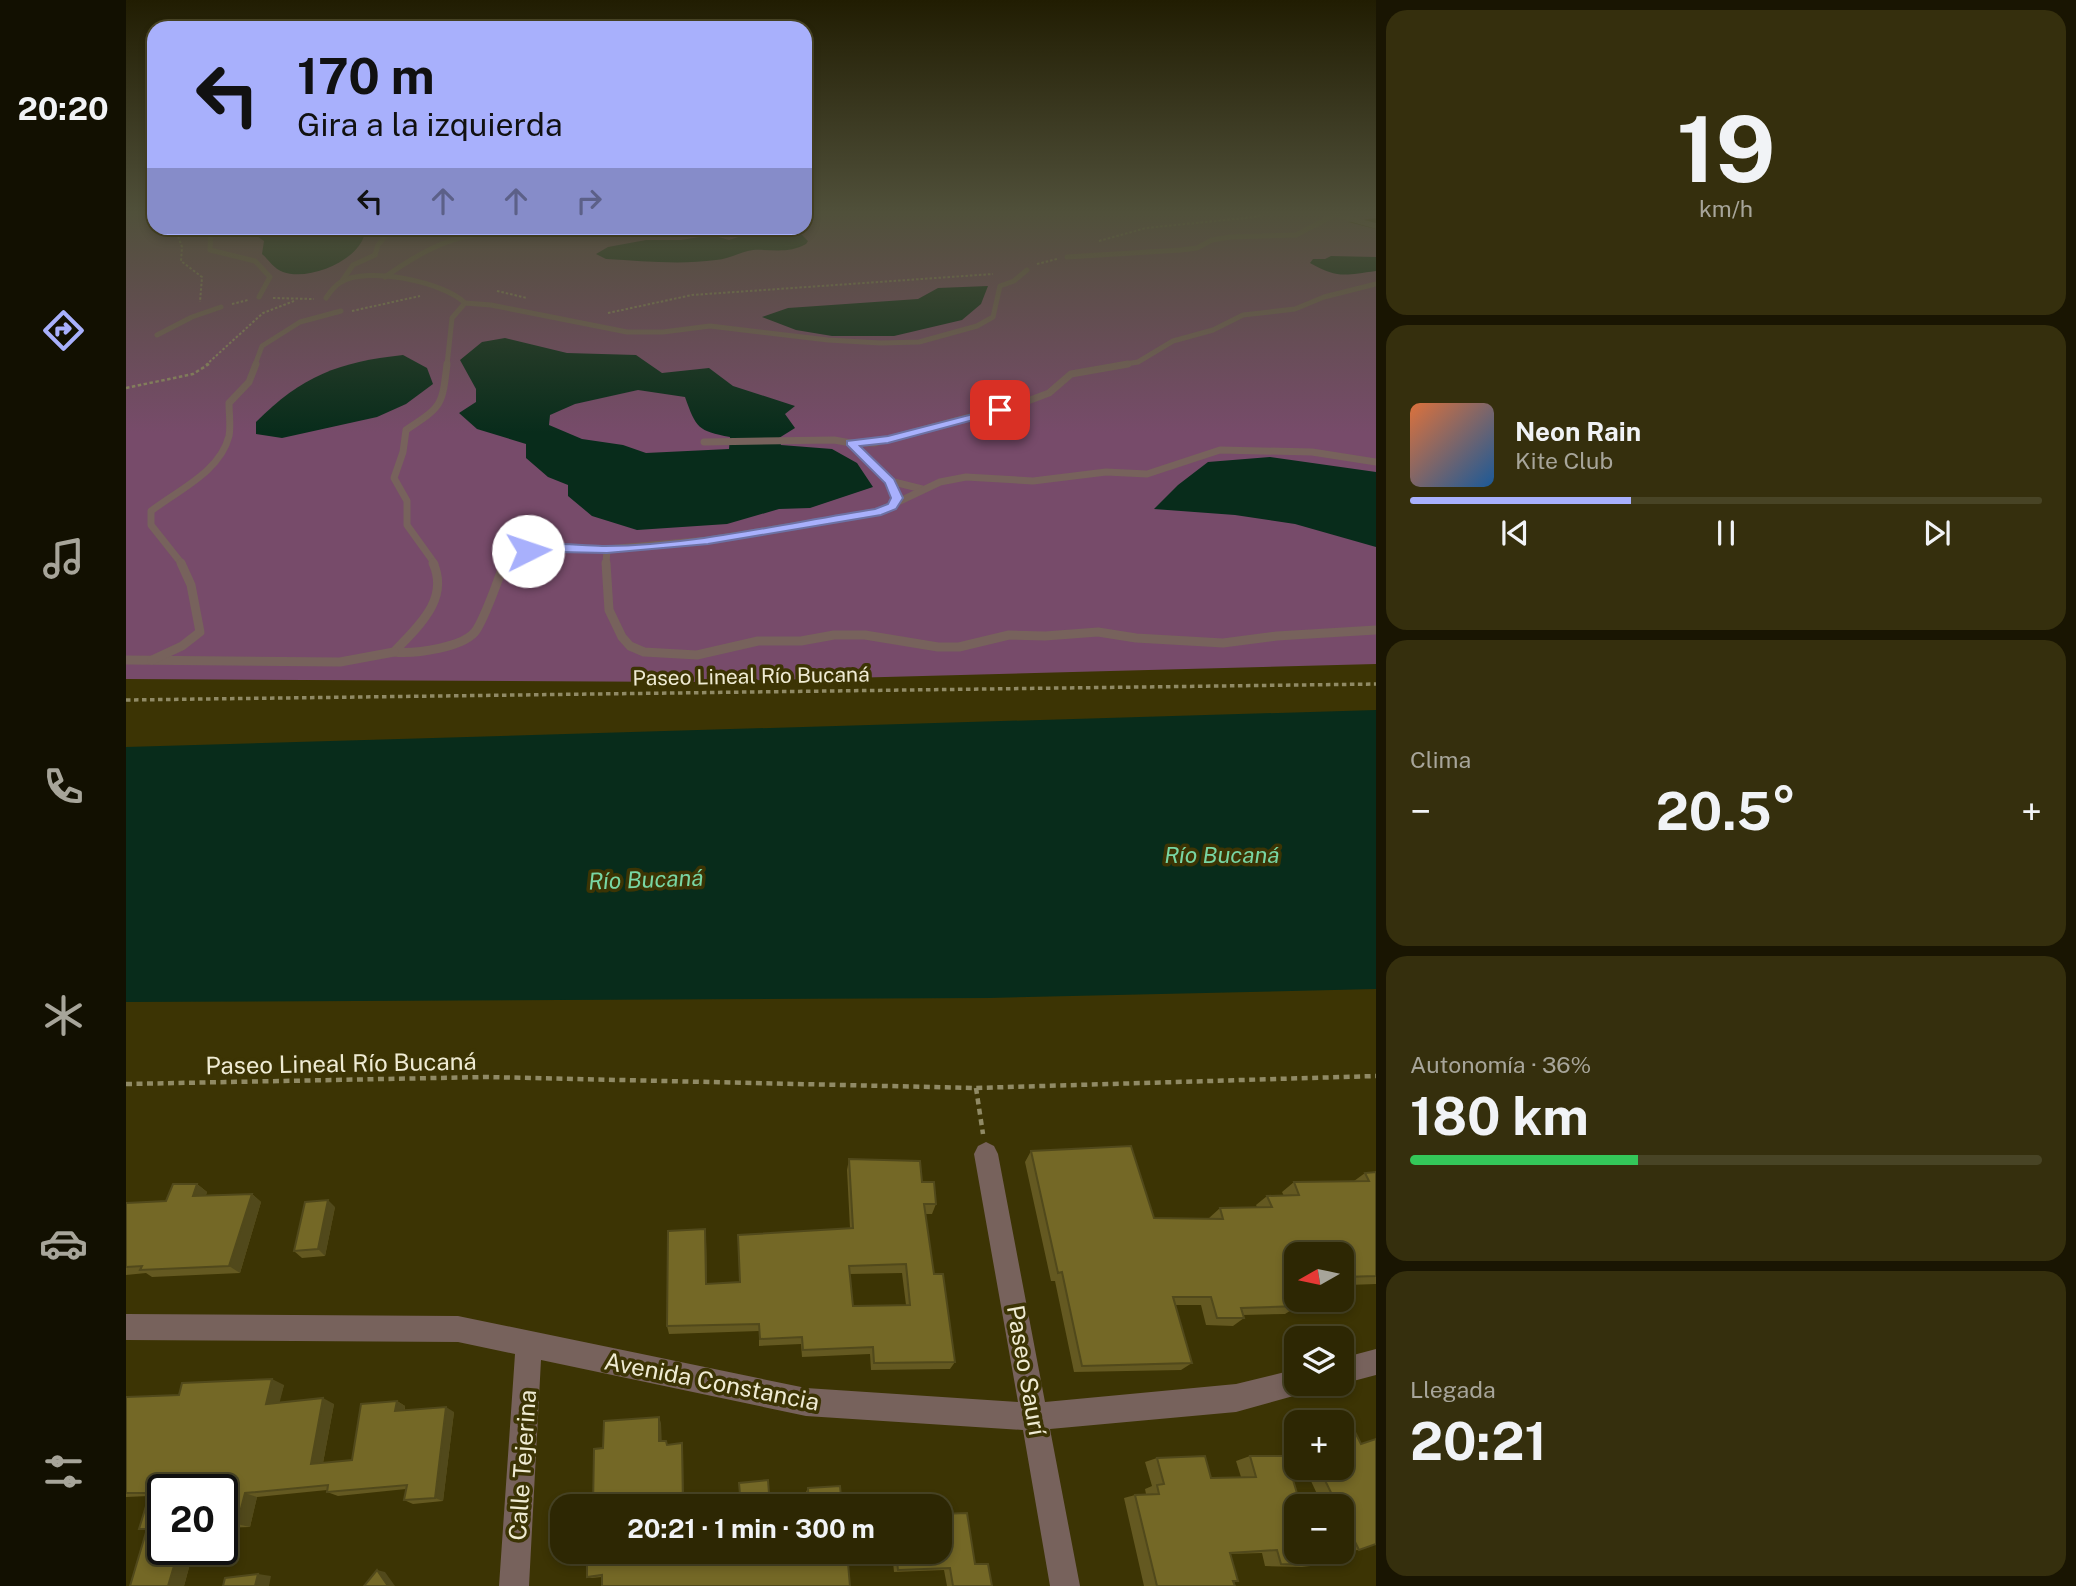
<!DOCTYPE html>
<html lang="es">
<meta charset="utf-8">
<style>
:root{--surface:#2d2703;--page:#352f0d;--text:#f1f3f6;--muted:#a7a59a;--line:#484425;--accent:#a8b0fc}
body{margin:0;font-family:"Public Sans",sans-serif;background:var(--page);color:var(--text);height:100vh;display:flex;flex-direction:column;font-size:26px;white-space:nowrap}
*{box-sizing:border-box;margin:0}
p{font-size:23px;color:var(--muted)}
.icon{flex:none;width:38px;height:38px;fill:none;stroke:currentColor;stroke-width:2;stroke-linecap:round;stroke-linejoin:round}
.map{position:relative;flex:1;overflow:hidden}
.drawer{display:flex;flex-direction:column;gap:10px;padding:10px;background:#191502;width:700px}
.drawer>*{flex:none}
.banner{position:absolute;left:21px;top:21px;width:665px;height:214px;border-radius:21px;box-shadow:0 4px 10px #0003,0 0 0 2px var(--line);background:#a8b0fc;color:#111;overflow:hidden}
.needle{width:46px;rotate:261deg}
.controls{position:absolute;left:1158px;top:1242px;display:grid;gap:14px}
.controls a{display:grid;place-items:center;width:70px;height:70px;border-radius:14px;background:var(--surface);box-shadow:0 4px 10px #0003,0 0 0 2px var(--line);font-size:35px}
.speed{position:absolute;left:21px;top:1474px;display:flex;gap:14px;font-size:35px;font-weight:700;text-align:center}
.speed>*{display:grid;place-content:center;width:91px;height:91px;border-radius:50%;background:var(--surface);box-shadow:0 4px 10px #0003,0 0 0 2px var(--line);line-height:1}
.speed .limit{border:4px solid #111;border-radius:10px;background:#fff;color:#111}
.pin{position:absolute;display:grid;place-items:center;width:60px;height:60px;color:#fff;margin:-30px;border-radius:14px;box-shadow:0 4px 10px #0006}
.me{position:absolute;width:77px;margin:-38px;rotate:86deg;stroke-linejoin:round;filter:drop-shadow(0 0 5px #0008)}
.turn{display:flex;align-items:center;gap:24px;height:147px;padding:0 35px;font-size:32px}
.turn .icon{width:91px;height:91px;stroke-width:2.5}
.turn b{display:block;font-size:49px;line-height:60px}
.lanes{display:flex;align-items:center;height:66px;padding:0 35px;background:#0003;justify-content:center;gap:35px;direction:ltr}
.lanes .off{opacity:.35}
.big{font-size:52px;font-weight:700;line-height:1.1}
.drawer .card{flex:1;display:flex;flex-direction:column;justify-content:center;gap:10px;min-width:0;padding:0 24px;border-radius:21px;background:var(--page)}
.drawer .dial{align-items:center;gap:0}
.dial b{font-size:91px;line-height:1}
.song{display:flex;align-items:center;gap:21px}
.cover{width:84px;height:84px;border-radius:10px;background:linear-gradient(135deg,hsl(20 70% 55%),hsl(210 70% 35%))}
.played{height:7px;border-radius:4px;background:linear-gradient(90deg,var(--accent) 35%,var(--line) 35%)}
.keys{display:flex;justify-content:space-around;direction:ltr}
.heat{display:flex;justify-content:space-between;align-items:center;font-size:38px;direction:ltr}
.charge{height:10px;border-radius:5px;background:linear-gradient(90deg,#34c759 36%,var(--line) 0)}
.trip{position:absolute;left:424px;top:1494px;width:402px;height:70px;border-radius:21px;background:var(--surface);box-shadow:0 4px 10px #0003,0 0 0 2px var(--line);font-weight:700;line-height:70px;text-align:center}
main{display:flex;flex:1;min-height:0}
.tab-bar{display:flex;flex-direction:column;width:126px;justify-content:space-around;align-items:center;background:#121001;color:var(--muted)}
.tab-bar .icon{width:49px;height:49px}
.tab-bar .active{color:var(--accent)}
.tab-bar b{font-size:32px;color:var(--text)}
.map>svg:first-child{display:block}
</style>
<main>
<nav class="tab-bar">
<b>20:20</b>
<svg class="icon active" aria-label="directions" viewBox="0 0 24 24"><path d="M12 3l9 9-9 9-9-9zM9 14v-3h6M13 9l2 2-2 2"/></svg>
<svg class="icon" aria-label="music" viewBox="0 0 24 24"><path d="M9 18V5l10-2v13"/><circle cx="6" cy="18" r="3"/><circle cx="16" cy="16" r="3"/></svg>
<svg class="icon" aria-label="phone" viewBox="0 0 24 24"><path d="M5 4h4l2 5-3 2q2 4 5 5l2-3 5 2v4C11 20 4 13 5 4z"/></svg>
<svg class="icon" aria-label="climate" viewBox="0 0 24 24"><path d="M12 3v18M4 7l16 10M4 17L20 7"/></svg>
<svg class="icon" aria-label="car" viewBox="0 0 24 24"><path d="M5 17H2v-5l4-1 3-4h7l3 4 3 1v5h-3M9 17h6M6 11h13"/><circle cx="7" cy="17" r="2"/><circle cx="17" cy="17" r="2"/></svg>
<svg class="icon" aria-label="filters" viewBox="0 0 24 24"><path d="M4 7h16M4 17h16"/><circle cx="9" cy="7" r="2"/><circle cx="15" cy="17" r="2"/></svg>
</nav>
<div class="map">
<svg width="1250" height="1586" viewBox="0 0 1250 1586">
<rect width="100%" height="100%" fill="#3c3404"/>
<polygon fill="#774b6a" points="0,211 28,211 28,228 679,228 679,211 1250,211 1250,218 1222,222 1250,229 1250,664 566,682 0,679"/>
<g fill="#082c1b" fill-rule="evenodd">
<path d="M120,228H230L238,236C230,262 182,281 157,272C148,269 143,260 136,254L138,241Z"/>
<path d="M661,230L676,235L682,241L680,244C663,254 645,249 627,250C614,252 603,259 590,260C554,265 516,261 480,259L470,254L482,247L520,240H555L586,235L603,240L622,234Z"/>
<path d="M1205,256L1250,257V271C1219,275 1212,279 1184,263L1187,259H1199Z"/>
<polygon points="862,286 855,304 836,320 768,336 706,336 670,330 636,317 662,308 792,299 812,288"/>
<path d="M379,338L441,353L510,355L536,373L583,368L607,386L669,406L659,414L669,428L653,438L655,445L706,449L731,463L747,487L684,508L653,509L601,524L511,530L466,516L442,496V485L422,477L400,458V444L351,429L333,413L350,402V389L334,360L356,342ZM512,390L559,397C570,428 572,431 604,437L603,449L520,453L497,445L456,439L423,425L424,415L449,404Z"/>
<path d="M277,355L301,368L307,384L280,404L251,417L156,438L130,434V422C176,376 212,362 277,355Z"/>
<polygon points="1144,457 1250,472 1250,547 1169,524 1109,515 1028,509 1052,485 1082,462"/>
<polygon points="1250,710 1250,989 863,998 0,1002 0,747"/>
</g>
<g fill="none" stroke-linecap="round" stroke-linejoin="round">
<g stroke="#908a65" stroke-width="2" stroke-dasharray="2.5 2" stroke-linecap="butt">
<polyline points="49,228 56,247 55,261 76,277 74,302"/>
<polyline points="973,241 1020,228 1129,217 1145,211"/>
<polyline points="911,264 931,259"/>
<polyline points="371,291 401,298"/>
<polyline points="147,298 188,299"/>
<polyline points="106,304 122,300"/>
<polyline points="226,311 294,296"/>
<polyline points="482,313 566,295 867,274"/>
<polyline points="80,365 137,313 168,301"/>
</g>
<polyline stroke="#908a65" stroke-width="2.5" stroke-dasharray="3.5 2.5" stroke-linecap="butt" points="0,388 67,374 83,364"/>
<polyline stroke="#908a65" stroke-width="3.5" stroke-dasharray="4.5 3.5" stroke-linecap="butt" points="0,700 1250,684"/>
<g stroke="#908a65" stroke-width="4.5" stroke-dasharray="6 4.5" stroke-linecap="butt">
<polyline points="0,1084 361,1077 850,1088 1250,1076"/>
<polyline points="850,1088 857,1134"/>
</g>
<g stroke="#77625c" stroke-width="5">
<polyline points="85,228 84,250 129,261 144,277 133,297"/>
<polyline points="263,232 292,228"/>
<polyline points="941,257 1055,250 1071,248 1086,240 1104,237 1170,235 1216,211"/>
<path d="M259,277C318,235 337,235 407,228"/>
<polyline points="216,281 227,265 249,255 252,245 263,232 256,228"/>
<path d="M200,298C204,292 208,286 215,282C242,266 318,282 339,303L326,318L321,365"/>
<polyline points="339,303 365,305 501,332 537,332 584,326 702,340 755,343 793,342 851,326 867,317 874,286 888,281 901,270"/>
<polyline points="31,335 66,317 95,307"/>
<polyline points="129,365 136,346 174,322 215,311"/>
<polyline points="993,365 1012,362 1047,341 1087,330 1117,315 1169,309 1198,297 1250,284"/>
</g>
<g stroke="#77625c" stroke-width="7">
<polyline points="578,442 708,440 725,443 764,481 771,498 766,507"/>
<polyline points="725,443 748,443 899,402 923,393 945,374 1002,364"/>
<polyline points="764,481 796,489"/>
<path d="M56,564L25,525V511C52,490 94,472 103,436C105,426 103,414 103,403L123,382L130,364"/>
<path d="M309,564L281,525V501L268,478L277,452L280,430C316,406 316,407 321,364"/>
<polyline points="381,564 402,551 433,548 481,549 582,540 751,512 814,482 840,477 907,481 980,472 1021,474 1094,450 1186,452 1250,462"/>
<polyline points="480,564 481,549"/>
</g>
<g stroke="#77625c" stroke-width="9">
<path d="M307,563C324,600 291,627 268,652C288,654 340,648 351,629C362,610 369,587 377,567L384,563"/>
<polyline points="480,563 483,610 496,637 504,646 518,652 571,655 632,641 675,641 708,635 739,635 812,647 833,647 883,635 919,636 972,632 1010,638 1097,643 1151,636 1250,630"/>
<polyline points="0,660 214,662 268,652"/>
<polyline points="26,660 56,646 74,632 65,585 55,563"/>
</g>
<g fill="#77625c" fill-rule="evenodd">
<polygon points="1206,212 1250,223 1250,229 1206,216"/>
<polygon points="860,1142 868,1146 872,1154 919,1402 1110,1384 1171,1369 1171,1384 1183,1384 1180,1391 1171,1395 1110,1412 924,1429 954,1586 924,1586 897,1430 680,1416 415,1360 403,1586 373,1586 389,1354 332,1342 0,1340 0,1314 332,1316 680,1388 892,1402 848,1154 852,1146"/>
<polygon points="1250,1349 1250,1375 1216,1384 1216,1358"/>
</g>
</g>
<g fill="#645921" fill-rule="evenodd">
<polygon points="905,1151 1028,1218 1084,1219 1083,1218 1094,1208 1131,1207 1130,1205 1141,1196 1158,1196 1156,1192 1168,1182 1228,1181 1239,1173 1250,1172 1250,1284 1222,1285 1224,1291 1216,1295 1216,1255 1171,1255 1171,1300 1179,1300 1170,1301 1172,1306 1159,1314 1117,1315 1118,1318 1107,1326 1080,1325 1075,1305 1049,1305 1066,1363 1055,1370 948,1372 929,1281 925,1281 899,1162"/>
<path d="M723,1159L796,1182L810,1204L806,1214H799L808,1274L829,1362L824,1369L745,1370L744,1354L676,1357L675,1344L633,1346V1331L543,1334L541,1326L580,1239L581,1284L614,1282L724,1228L721,1170ZM776,1273L780,1305L727,1306L724,1274Z"/>
<polygon points="71,1184 81,1192 80,1195 126,1194 135,1202 114,1273 26,1277 20,1273 0,1275 0,1203 40,1201"/>
<polygon points="209,1207 199,1256 176,1258 168,1251"/>
<polygon points="158,1385 153,1402 208,1404 197,1463 226,1460 271,1401 279,1406 279,1410 328,1412 317,1501 287,1504 278,1500 280,1489 212,1496 201,1492 201,1490 131,1497 124,1527 96,1528 96,1489 37,1549 68,1549 58,1586 4,1586 21,1530 13,1529 23,1496 0,1497 0,1397 53,1395"/>
<polygon points="1171,1438 1171,1452 1165,1440"/>
<polygon points="1235,1444 1233,1550 1219,1551 1216,1545 1216,1507 1197,1507 1179,1468 1216,1468"/>
<polygon points="1124,1456 1193,1565 1176,1567 1139,1566 1136,1553 1104,1554 1109,1586 1018,1586 998,1498 1009,1495 1020,1494 1019,1489 1026,1486 1019,1462 1031,1458 1085,1478 1115,1477 1110,1461"/>
<polygon points="682,1488 716,1507 681,1507 680,1492"/>
<polygon points="721,1552 466,1578 461,1577"/>
<polygon points="766,1552 814,1552 849,1564 866,1586 821,1586 818,1570 768,1572"/>
</g>
<g fill="#51491b">
<polygon points="71,1184 81,1192 77,1204 67,1196"/>
<polygon points="126,1194 135,1202 114,1273 103,1266"/>
<polygon points="202,1200 209,1207 199,1256 192,1249"/>
<polygon points="579,1229 580,1239 581,1292 580,1284"/>
<polygon points="146,1379 158,1385 152,1409 140,1404"/>
<polygon points="197,1398 208,1404 196,1468 185,1464"/>
<polygon points="271,1401 279,1406 278,1416 269,1411"/>
<polygon points="320,1407 328,1412 317,1501 309,1498"/>
<polygon points="533,1417 535,1423 536,1446 533,1441"/>
<polygon points="556,1443 557,1449 558,1507 557,1507"/>
<polygon points="119,1493 131,1497 124,1527 111,1524"/>
<polygon points="53,1549 68,1549 58,1586 42,1586"/>
<polygon points="251,1570 259,1572 269,1586 262,1586"/>
<polygon points="132,1574 145,1576 143,1586 129,1586"/>
</g>
<g fill="#746826" stroke="#51491b" stroke-width="2" fill-rule="evenodd">
<polygon points="1005,1146 1028,1218 1097,1219 1094,1208 1146,1207 1141,1196 1173,1195 1168,1182 1243,1181 1239,1173 1250,1172 1250,1276 1218,1277 1224,1291 1216,1291 1216,1255 1171,1255 1171,1293 1168,1293 1172,1306 1115,1308 1118,1318 1091,1318 1085,1297 1047,1297 1066,1363 956,1366 936,1272 932,1273 905,1151"/>
<path d="M723,1159L794,1161L796,1182H808L810,1204H798L808,1274H817L829,1362L748,1363L747,1347L677,1350L676,1337L634,1339L633,1324L541,1326L542,1231L579,1229L580,1284L614,1282L612,1235L727,1228ZM780,1264L784,1305L727,1306L723,1266Z"/>
<polygon points="47,1184 71,1184 67,1196 126,1194 103,1266 14,1270 16,1266 0,1267 0,1203 40,1201"/>
<polygon points="202,1200 192,1249 168,1251 179,1202"/>
<polygon points="146,1379 140,1404 197,1398 185,1464 226,1460 235,1404 271,1401 269,1411 320,1407 309,1498 278,1500 281,1485 201,1492 202,1485 119,1493 111,1524 96,1525 96,1489 37,1489 37,1549 53,1549 42,1586 4,1586 21,1529 13,1529 24,1493 0,1493 0,1397 53,1395 56,1383"/>
<polygon points="533,1417 533,1441 540,1441 541,1445 556,1443 557,1507 467,1507 468,1449 477,1448 478,1421"/>
<polygon points="1224,1422 1235,1444 1250,1439 1250,1544 1233,1550 1216,1515 1216,1507 1212,1507 1193,1468 1216,1468 1216,1424"/>
<polygon points="1079,1456 1085,1478 1130,1477 1124,1456 1160,1456 1175,1507 1171,1507 1171,1552 1189,1552 1193,1565 1155,1564 1151,1550 1104,1553 1112,1581 1107,1581 1109,1586 1031,1586 1009,1495 1033,1494 1031,1485 1038,1484 1031,1458"/>
<polygon points="642,1480 644,1507 607,1507 615,1506 613,1483"/>
<polygon points="714,1486 716,1507 683,1507 682,1488"/>
<polygon points="841,1513 849,1564 862,1564 866,1586 827,1586 824,1568 772,1570 770,1552 814,1552 814,1514"/>
<polygon points="461,1552 721,1552 724,1586 476,1586 476,1575 461,1577"/>
<polygon points="251,1570 262,1586 238,1586"/>
<polygon points="132,1574 129,1586 97,1586 99,1578"/>
</g>
<linearGradient id="sky" x2="0" y2="1"><stop stop-color="#211d02"/><stop offset="0.49" stop-color="#50503a"/><stop offset="1" stop-color="#50503a" stop-opacity="0"/></linearGradient>
<rect width="1250" height="433" fill="url(#sky)"/>
<path fill="#a8b0fc" stroke="#6d72a4" stroke-width="2" d="M874,407L877,408V412L762,443L734,446L768,479L777,498L770,509L755,515L582,544L481,553L433,552L402,554L395,551C410,539 459,546 479,546C569,545 660,523 749,509L762,504L765,498L759,483L721,445V441L762,436Z"/>
<g text-anchor="middle" dominant-baseline="central" stroke-width="7" stroke-linejoin="round" paint-order="stroke">
<g font-size="21" fill="#efebd3" stroke="#3c3404">
<text transform="translate(625 676) rotate(-1)">Paseo Lineal Río Bucaná</text>
</g>
<g font-size="23" font-style="italic" fill="#78d6a4" stroke="#3c3404">
<text x="1096" y="854">Río Bucaná</text>
<text transform="translate(520 879) rotate(-2)">Río Bucaná</text>
</g>
<g font-size="24" fill="#efebd3" stroke="#3c3404">
<text transform="translate(215 1063) rotate(-1)">Paseo Lineal Río Bucaná</text>
<text transform="translate(901 1370) rotate(80)">Paseo Saurí</text>
<text transform="translate(586 1381) rotate(11)">Avenida Constancia</text>
<text transform="translate(396 1465) rotate(-86)">Calle Tejerina</text>
</g>
</g>
</svg>
<div class="controls">
<a><svg class="needle" viewBox="-14 -14 28 28"><path d="M0-13l5 13h-10z" fill="#e53935"/><path d="M0 13l5-13h-10z" fill="#a7a59a"/></svg></a>
<a><svg class="icon" aria-label="layers" viewBox="0 0 24 24"><path d="M12 4l9 5-9 5-9-5zM3 14l9 5 9-5"/></svg></a>
<a>+</a>
<a>−</a>
</div>
<div class="speed"><div class="limit">20</div></div>
<div class="pin" style="left:874px;top:410px;background:#d93025"><svg class="icon" aria-label="arrive" viewBox="0 0 24 24"><path d="M6 21V4h12l-3 4 3 4H6"/></svg></div>
<svg class="me" style="left:402px;top:551px" viewBox="-20 -20 40 40"><circle r="19" fill="#fff"/><path d="M0-13L10 11 0 6-10 11z" fill="#a8b0fc"/></svg>
<div class="trip">20:21 · 1 min · 300 m</div>
<div class="banner">
<div class="turn"><svg class="icon" aria-label="left" viewBox="0 0 24 24"><path d="M17 20v-9H6M10 6l-5 5 5 5"/></svg><div><b>170 m</b>Gira a la izquierda</div></div>
<div class="lanes"><svg class="icon" aria-label="left" viewBox="0 0 24 24"><path d="M17 20v-9H6M10 6l-5 5 5 5"/></svg><svg class="icon off" aria-label="ahead" viewBox="0 0 24 24"><path d="M12 20V5M6 11l6-6 6 6"/></svg><svg class="icon off" aria-label="ahead" viewBox="0 0 24 24"><path d="M12 20V5M6 11l6-6 6 6"/></svg><svg class="icon off" aria-label="right" viewBox="0 0 24 24"><path d="M7 20v-9h11M14 6l5 5-5 5"/></svg></div>
</div>
</div>
<section class="drawer">
<div class="card dial"><b>19</b><p>km/h</p></div>
<div class="card">
<div class="song"><i class="cover"></i><div><b>Neon Rain</b><p>Kite Club</p></div></div>
<div class="played"></div>
<div class="keys"><svg class="icon" aria-label="previous" viewBox="0 0 24 24"><path d="M18 5L8 12l10 7zM5 5v14"/></svg><svg class="icon" aria-label="pause" viewBox="0 0 24 24"><path d="M8 5v14M16 5v14"/></svg><svg class="icon" aria-label="next" viewBox="0 0 24 24"><path d="M6 5l10 7-10 7zM19 5v14"/></svg></div>
</div>
<div class="card"><p>Clima</p>
<div class="heat"><a>−</a><b class="big">20.5°</b><a>+</a></div>
</div>
<div class="card"><p>Autonomía · 36%</p><b class="big">180 km</b><div class="charge"></div></div>
<div class="card"><p>Llegada</p><b class="big">20:21</b></div>
</section>
</main>
